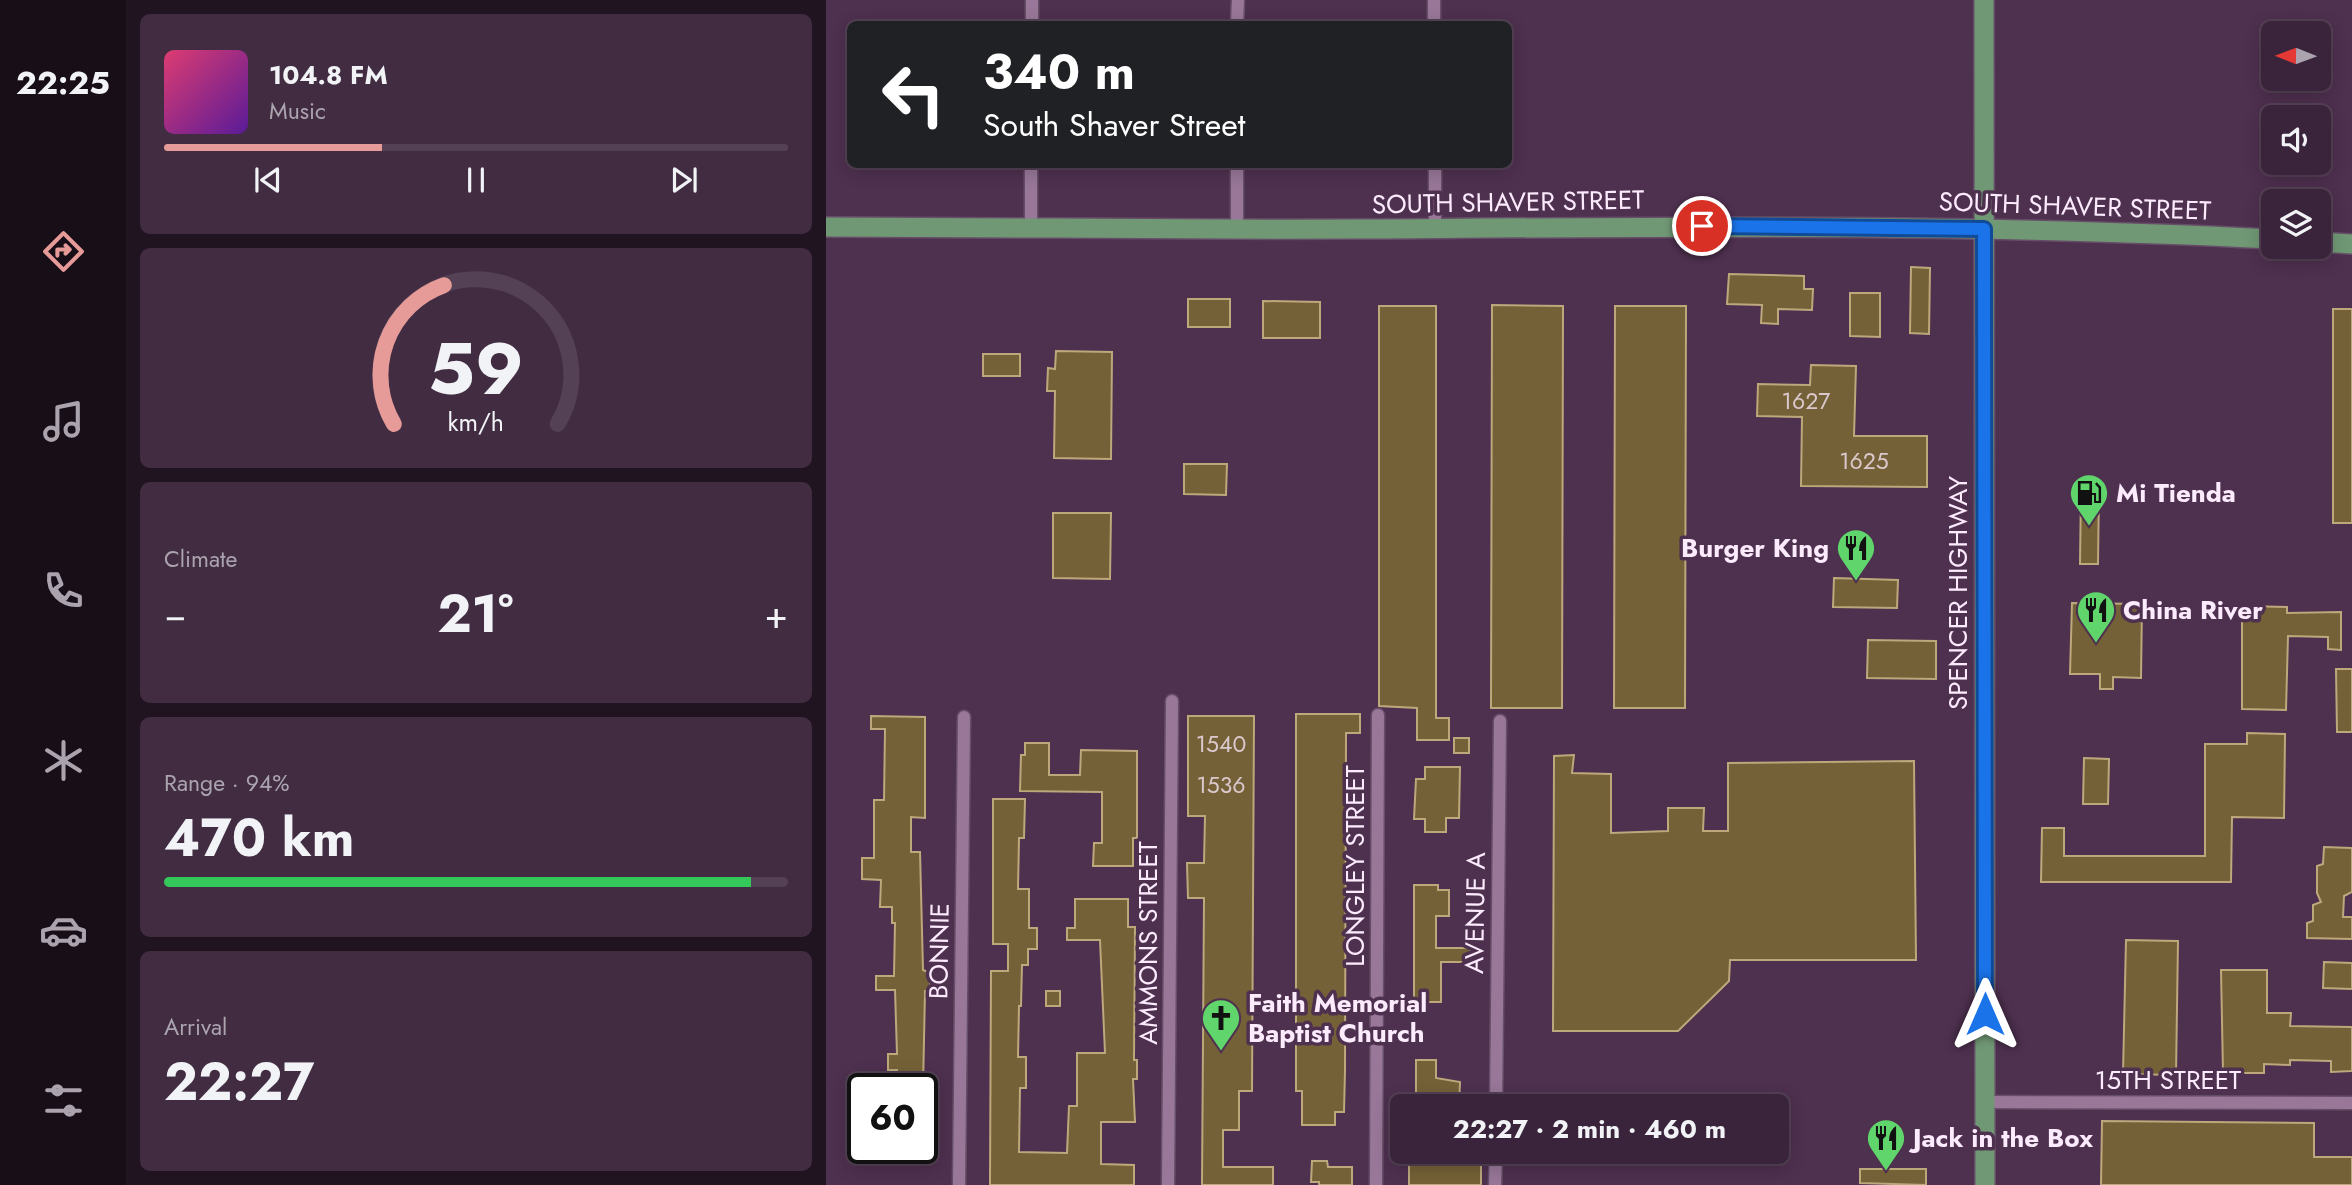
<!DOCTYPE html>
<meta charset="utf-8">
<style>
:root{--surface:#3a243b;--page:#412c42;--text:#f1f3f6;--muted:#aba4af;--line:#544155;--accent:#e69b98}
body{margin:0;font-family:Jost,sans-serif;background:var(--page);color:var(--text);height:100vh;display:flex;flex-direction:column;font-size:26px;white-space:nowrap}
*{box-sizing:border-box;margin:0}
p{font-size:23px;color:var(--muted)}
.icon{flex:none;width:38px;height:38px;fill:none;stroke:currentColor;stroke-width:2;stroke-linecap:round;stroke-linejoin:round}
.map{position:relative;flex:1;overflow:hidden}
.details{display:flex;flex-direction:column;gap:14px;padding:14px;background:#201420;width:700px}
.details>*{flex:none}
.hud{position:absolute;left:21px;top:21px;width:665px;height:147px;border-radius:10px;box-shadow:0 4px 18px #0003,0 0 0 2px var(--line);background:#202124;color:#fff;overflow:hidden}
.needle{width:46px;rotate:271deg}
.tools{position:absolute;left:1435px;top:21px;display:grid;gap:14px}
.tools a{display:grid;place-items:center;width:70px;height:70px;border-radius:10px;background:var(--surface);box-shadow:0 4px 18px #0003,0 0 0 2px var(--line);font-size:35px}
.speed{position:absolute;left:21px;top:1073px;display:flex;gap:14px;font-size:35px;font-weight:700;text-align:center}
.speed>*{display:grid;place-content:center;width:91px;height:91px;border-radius:50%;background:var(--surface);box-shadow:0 4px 18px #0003,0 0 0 2px var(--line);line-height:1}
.speed .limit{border:4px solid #111;border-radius:10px;background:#fff;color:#111}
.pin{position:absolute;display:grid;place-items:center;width:60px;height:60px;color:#fff;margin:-30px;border:4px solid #fff;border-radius:50%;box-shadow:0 2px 7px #0007}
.me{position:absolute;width:77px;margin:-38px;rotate:0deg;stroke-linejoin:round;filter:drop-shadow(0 0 5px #0008)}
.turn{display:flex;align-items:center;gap:24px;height:147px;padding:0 21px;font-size:32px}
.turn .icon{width:91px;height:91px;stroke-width:2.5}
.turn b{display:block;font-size:49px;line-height:60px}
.big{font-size:52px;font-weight:700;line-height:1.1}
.details .card{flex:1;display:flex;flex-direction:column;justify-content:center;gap:10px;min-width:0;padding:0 24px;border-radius:10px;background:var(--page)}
.details .dial{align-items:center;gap:0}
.dial svg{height:182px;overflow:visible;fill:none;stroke:var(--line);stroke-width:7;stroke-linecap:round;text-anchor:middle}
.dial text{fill:var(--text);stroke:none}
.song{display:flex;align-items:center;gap:21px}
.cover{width:84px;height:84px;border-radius:10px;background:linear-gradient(135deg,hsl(340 70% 55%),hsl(270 70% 35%))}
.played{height:7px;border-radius:4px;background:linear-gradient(90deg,var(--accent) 35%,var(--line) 35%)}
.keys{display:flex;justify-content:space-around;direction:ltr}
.heat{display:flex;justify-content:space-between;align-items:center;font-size:38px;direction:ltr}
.charge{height:10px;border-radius:5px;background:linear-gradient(90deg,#34c759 94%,var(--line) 0)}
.trip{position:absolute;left:564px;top:1094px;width:399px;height:70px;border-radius:10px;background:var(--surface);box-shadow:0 4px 18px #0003,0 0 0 2px var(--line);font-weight:700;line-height:70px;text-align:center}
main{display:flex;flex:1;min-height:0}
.tab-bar{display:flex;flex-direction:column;width:126px;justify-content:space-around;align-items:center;background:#170e18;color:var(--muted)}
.tab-bar .icon{width:49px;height:49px}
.tab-bar .active{color:var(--accent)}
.tab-bar b{font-size:32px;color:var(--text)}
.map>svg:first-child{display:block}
</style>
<main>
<nav class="tab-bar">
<b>22:25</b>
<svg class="icon active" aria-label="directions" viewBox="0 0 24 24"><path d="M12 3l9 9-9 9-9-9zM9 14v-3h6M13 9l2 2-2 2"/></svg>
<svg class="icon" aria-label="music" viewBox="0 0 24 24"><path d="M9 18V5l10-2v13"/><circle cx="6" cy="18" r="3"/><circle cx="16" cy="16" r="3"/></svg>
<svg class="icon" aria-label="phone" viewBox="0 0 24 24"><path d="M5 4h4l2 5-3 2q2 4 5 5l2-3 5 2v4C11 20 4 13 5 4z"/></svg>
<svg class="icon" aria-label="climate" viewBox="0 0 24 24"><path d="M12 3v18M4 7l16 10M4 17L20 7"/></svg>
<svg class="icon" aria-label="car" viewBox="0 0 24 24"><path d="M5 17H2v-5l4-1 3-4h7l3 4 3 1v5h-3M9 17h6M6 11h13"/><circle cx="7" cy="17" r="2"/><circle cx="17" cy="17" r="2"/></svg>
<svg class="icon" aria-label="filters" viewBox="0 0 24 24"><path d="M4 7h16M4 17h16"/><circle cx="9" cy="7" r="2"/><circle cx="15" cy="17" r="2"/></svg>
</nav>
<section class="details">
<div class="card">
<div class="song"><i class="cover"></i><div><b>104.8 FM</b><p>Music</p></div></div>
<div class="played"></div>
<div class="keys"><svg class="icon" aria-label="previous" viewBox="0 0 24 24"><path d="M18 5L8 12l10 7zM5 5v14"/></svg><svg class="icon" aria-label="pause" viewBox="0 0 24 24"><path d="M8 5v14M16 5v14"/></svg><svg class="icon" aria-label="next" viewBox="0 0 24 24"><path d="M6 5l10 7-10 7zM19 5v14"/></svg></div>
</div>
<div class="card dial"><svg viewBox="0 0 100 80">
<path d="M14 69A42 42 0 1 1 86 69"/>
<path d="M14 69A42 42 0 0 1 36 8" stroke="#e69b98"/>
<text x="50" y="56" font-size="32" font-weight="700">59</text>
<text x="50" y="72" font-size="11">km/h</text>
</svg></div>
<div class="card"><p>Climate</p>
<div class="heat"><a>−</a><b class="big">21°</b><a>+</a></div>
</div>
<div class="card"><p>Range · 94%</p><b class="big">470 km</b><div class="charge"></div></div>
<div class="card"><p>Arrival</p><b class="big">22:27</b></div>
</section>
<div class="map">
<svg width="1526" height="1185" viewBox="0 0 1526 1185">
<rect width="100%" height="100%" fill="#4e304f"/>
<g fill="#746137" stroke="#bda87c" stroke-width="2">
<polygon points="1085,267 1104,268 1103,334 1084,333"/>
<polygon points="903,274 978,276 978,289 987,289 986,310 952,309 952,324 935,323 936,305 901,304"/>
<polygon points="1024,293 1054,293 1054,337 1024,336"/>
<rect x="362" y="299" width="42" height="28"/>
<polygon points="437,301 494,302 494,338 437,338"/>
<polygon points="666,305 737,306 736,708 665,708"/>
<polygon points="553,306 610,306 610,718 623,718 623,740 591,740 591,708 553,706"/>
<polygon points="789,306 860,306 859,708 788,708"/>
<rect x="1507" y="309" width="19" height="214"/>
<polygon points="230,351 286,352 285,459 228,458 229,391 221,391 222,368 229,369"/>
<rect x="157" y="354" width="37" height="22"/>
<polygon points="985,365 1030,366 1028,436 1101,436 1101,487 975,486 976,417 931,416 932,384 984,385"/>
<polygon points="358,464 401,464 400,495 358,494"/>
<polygon points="1255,489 1273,490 1272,564 1254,564"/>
<polygon points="227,513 285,513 284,579 227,578"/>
<polygon points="1008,578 1072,580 1071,608 1007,607"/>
<polygon points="1246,603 1316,604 1315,678 1287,677 1287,689 1274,689 1274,674 1244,674"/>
<polygon points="1416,606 1461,607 1461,613 1515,612 1515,650 1502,649 1502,637 1462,636 1460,710 1416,709"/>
<polygon points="1042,640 1110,641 1110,679 1041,678"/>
<polygon points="1510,669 1526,669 1526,732 1511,732"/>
<polygon points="470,714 534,714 534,733 520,733 519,1070 518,1112 509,1112 509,1125 476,1125 476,1091 470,1091"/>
<polygon points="45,716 99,717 99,818 85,817 85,852 94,852 97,970 104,973 104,991 99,991 97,1088 71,1088 71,1070 62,1070 62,1054 71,1054 69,990 50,990 50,976 68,976 69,923 66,923 66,907 54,907 55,880 36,879 36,858 48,858 48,800 58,800 59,729 45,729"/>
<polygon points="362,716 428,716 426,1091 413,1091 413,1130 397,1130 397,1167 447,1167 447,1185 376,1185 378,898 362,898 361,863 378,863 379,816 362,816"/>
<polygon points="1421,733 1459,734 1458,818 1406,817 1405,882 1215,882 1216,828 1238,828 1238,856 1379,856 1379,744 1421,744"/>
<rect x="628" y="738" width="15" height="15"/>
<polygon points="199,743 223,743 223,775 254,775 255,750 311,751 311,838 307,838 307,866 267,866 268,843 276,843 276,792 194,791 195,755 199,755"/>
<polygon points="748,755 746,773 785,774 785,833 842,831 842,808 878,808 877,831 902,831 902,763 1088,761 1090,960 904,960 903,981 852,1031 727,1031 728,756"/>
<polygon points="1258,758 1283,759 1282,804 1257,804"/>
<polygon points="599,767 634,767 633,818 620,818 620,832 599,832 599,819 588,819 590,779 599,779"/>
<polygon points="167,799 199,799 198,838 193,838 192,889 203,889 203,928 211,928 211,949 202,949 202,965 196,965 195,1006 193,1006 192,1057 200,1057 200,1088 194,1088 193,1152 241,1153 243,1106 251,1106 251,1053 279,1053 274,940 241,940 241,928 249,928 249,899 302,899 302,927 309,927 308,1060 311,1060 311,1079 307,1079 309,1122 275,1122 275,1164 308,1165 308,1185 164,1185 165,971 182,971 182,944 167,944"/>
<polygon points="1498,847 1526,848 1526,892 1518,896 1517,917 1526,917 1526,939 1481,938 1481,923 1487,921 1487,905 1495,902 1491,893 1491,866 1497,864"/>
<polygon points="588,885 612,885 612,890 623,890 623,916 610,916 610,948 644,948 644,962 615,962 615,1002 588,1002"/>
<polygon points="1300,940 1352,941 1350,1075 1297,1074"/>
<polygon points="1498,962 1526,963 1526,989 1497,988"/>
<polygon points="1395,970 1441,970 1441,1013 1465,1013 1464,1026 1526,1027 1526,1071 1505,1072 1505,1061 1464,1060 1464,1065 1438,1064 1438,1073 1397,1073"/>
<rect x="220" y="991" width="14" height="15"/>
<polygon points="590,1060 610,1060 610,1078 634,1082 633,1106 590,1106"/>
<polygon points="1276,1121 1488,1123 1488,1157 1526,1157 1526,1185 1275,1185"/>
<polygon points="583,1152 655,1153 655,1185 583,1185"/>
<polygon points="486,1161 501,1161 502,1167 526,1167 526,1185 493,1185 493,1182 485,1182"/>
<polygon points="1034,1169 1100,1169 1100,1185 1034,1183"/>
</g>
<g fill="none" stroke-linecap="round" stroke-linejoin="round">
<g stroke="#674e68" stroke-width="15">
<g id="street">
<polyline points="608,0 608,24"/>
<polyline points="206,24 206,0"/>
<polyline points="411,24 412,0"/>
<polyline points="609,164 609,229"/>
<polyline points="205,227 205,164"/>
<polyline points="411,230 411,164"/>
<polyline points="1159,1102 1526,1103"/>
<polyline points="670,1106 674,721"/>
<polyline points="133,1185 138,717"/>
<polyline points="342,1185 346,701"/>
<polyline points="550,1185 552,715"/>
<polyline points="669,1185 670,1152"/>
</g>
</g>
<g stroke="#674e68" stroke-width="22">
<g id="primary">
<polyline points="1158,0 1159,1185"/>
<path d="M0,227C177,227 354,230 531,229C837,227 1142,223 1447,239"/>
<polyline points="1493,242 1526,244"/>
</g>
</g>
<use href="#street" stroke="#987799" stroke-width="12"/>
<use href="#primary" stroke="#709875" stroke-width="19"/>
</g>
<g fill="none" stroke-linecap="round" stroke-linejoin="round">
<g stroke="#114b97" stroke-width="18">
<polyline id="route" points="876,226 1158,229 1159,1014"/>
</g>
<use href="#route" stroke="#1a73e8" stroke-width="12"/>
</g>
<defs>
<g id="fuel-pin" transform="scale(2.0125)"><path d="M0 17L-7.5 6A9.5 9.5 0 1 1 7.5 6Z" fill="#5fd56b" stroke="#4e304f"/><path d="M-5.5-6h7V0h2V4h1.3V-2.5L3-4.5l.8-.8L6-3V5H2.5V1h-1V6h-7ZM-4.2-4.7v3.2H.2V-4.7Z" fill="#111"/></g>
<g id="restaurant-pin" transform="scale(2.0125)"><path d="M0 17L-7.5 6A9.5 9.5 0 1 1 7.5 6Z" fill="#5fd56b" stroke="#4e304f"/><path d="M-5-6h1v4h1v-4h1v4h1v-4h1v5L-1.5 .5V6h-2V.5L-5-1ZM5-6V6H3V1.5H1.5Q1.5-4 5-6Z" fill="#111"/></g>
<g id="church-pin" transform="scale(2.0125)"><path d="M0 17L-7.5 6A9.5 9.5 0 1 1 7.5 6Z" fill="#5fd56b" stroke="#4e304f"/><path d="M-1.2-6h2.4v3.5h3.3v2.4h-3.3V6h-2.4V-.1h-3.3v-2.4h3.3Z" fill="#111"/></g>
</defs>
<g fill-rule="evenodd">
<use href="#fuel-pin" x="1263" y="493"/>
<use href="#restaurant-pin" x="1030" y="548"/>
<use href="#restaurant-pin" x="1270" y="610"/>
<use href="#church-pin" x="395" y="1018"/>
<use href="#restaurant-pin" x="1060" y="1138"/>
</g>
<g text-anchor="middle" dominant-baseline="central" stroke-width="7" stroke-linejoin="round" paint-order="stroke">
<g font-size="23" fill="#dac8cc">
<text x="980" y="401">1627</text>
<text x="1038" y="461">1625</text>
<text x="395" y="744">1540</text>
<text x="395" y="785">1536</text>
</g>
<g font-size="26" fill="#fceafd" stroke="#4e304f">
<text transform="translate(682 202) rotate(-1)">SOUTH SHAVER STREET</text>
<text transform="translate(1249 206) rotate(2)">SOUTH SHAVER STREET</text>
<text transform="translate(1132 593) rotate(-90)">SPENCER HIGHWAY</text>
<text transform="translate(529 866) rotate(-90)">LONGLEY STREET</text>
<text transform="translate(649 913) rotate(-89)">AVENUE A</text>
<text transform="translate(322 943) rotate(-90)">AMMONS STREET</text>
<text transform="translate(113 951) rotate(-89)">BONNIE</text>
<text x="1342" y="1080">15TH STREET</text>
</g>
<g font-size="26" font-weight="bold" fill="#fceafd" stroke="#4e304f" text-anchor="start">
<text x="1290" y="493">Mi Tienda</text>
<text x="1003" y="548" text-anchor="end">Burger King</text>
<text x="1297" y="610">China River</text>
<text x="422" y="1003">Faith Memorial<tspan x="422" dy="30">Baptist Church</tspan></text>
<text x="1087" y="1138">Jack in the Box</text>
</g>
</g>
</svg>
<div class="tools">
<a><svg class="needle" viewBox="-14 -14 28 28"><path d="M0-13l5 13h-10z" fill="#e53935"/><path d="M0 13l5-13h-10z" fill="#aba4af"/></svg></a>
<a><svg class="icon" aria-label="sound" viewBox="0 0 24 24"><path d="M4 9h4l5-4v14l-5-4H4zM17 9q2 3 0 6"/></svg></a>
<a><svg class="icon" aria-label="layers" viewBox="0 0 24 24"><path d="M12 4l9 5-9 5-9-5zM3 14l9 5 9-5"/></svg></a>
</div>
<div class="speed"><div class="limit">60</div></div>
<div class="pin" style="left:876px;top:226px;background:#d93025"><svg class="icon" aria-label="arrive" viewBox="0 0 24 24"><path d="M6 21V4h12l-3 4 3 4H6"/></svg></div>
<svg class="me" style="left:1159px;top:1014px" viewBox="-20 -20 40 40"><path d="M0-17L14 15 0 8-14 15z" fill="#1a73e8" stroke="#fff" stroke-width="4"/></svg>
<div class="trip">22:27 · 2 min · 460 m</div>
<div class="hud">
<div class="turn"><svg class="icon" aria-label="left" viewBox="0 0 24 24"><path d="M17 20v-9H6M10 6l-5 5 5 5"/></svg><div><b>340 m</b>South Shaver Street</div></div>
</div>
</div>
</main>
